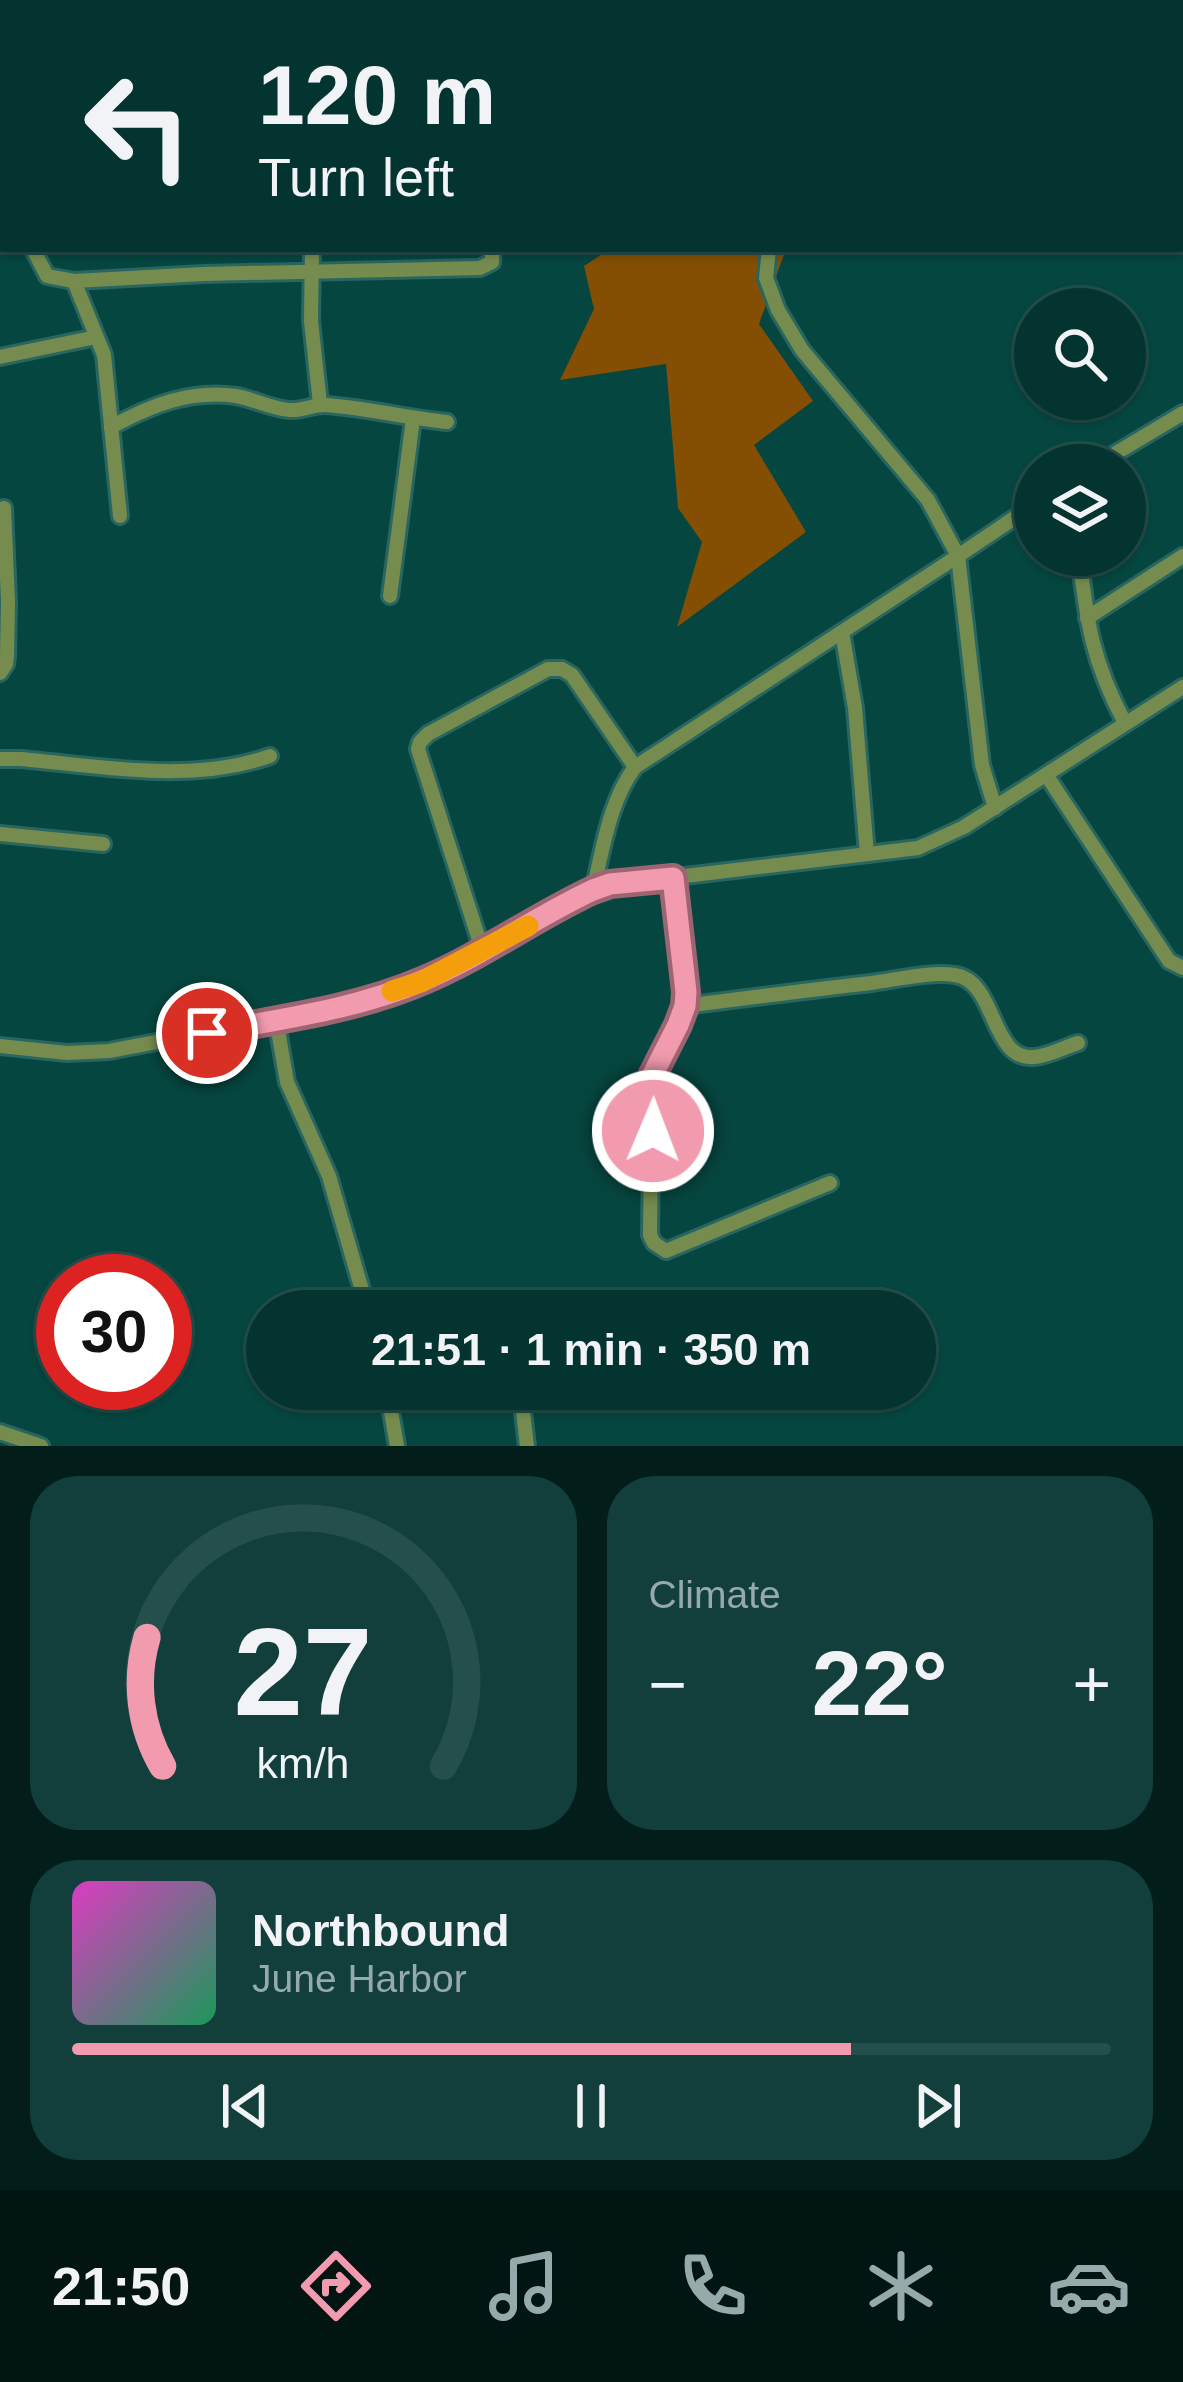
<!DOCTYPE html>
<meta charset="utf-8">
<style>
:root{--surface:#043430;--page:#123f3c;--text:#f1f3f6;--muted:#97aaab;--line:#254f4c;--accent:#f29aae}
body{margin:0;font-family:Helvetica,sans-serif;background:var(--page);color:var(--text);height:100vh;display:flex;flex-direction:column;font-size:45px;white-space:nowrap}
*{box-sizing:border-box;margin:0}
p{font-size:39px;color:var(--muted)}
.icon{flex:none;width:66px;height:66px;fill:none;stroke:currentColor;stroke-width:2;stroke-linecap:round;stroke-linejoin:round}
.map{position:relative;height:1446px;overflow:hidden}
.drawer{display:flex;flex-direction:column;gap:30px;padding:30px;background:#021d1a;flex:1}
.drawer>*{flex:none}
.top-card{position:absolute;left:0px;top:0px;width:1185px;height:252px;box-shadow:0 3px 9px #0004,0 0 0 3px var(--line);background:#043430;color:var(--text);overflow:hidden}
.controls{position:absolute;left:1014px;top:288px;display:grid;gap:24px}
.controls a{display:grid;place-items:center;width:132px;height:132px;border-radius:50%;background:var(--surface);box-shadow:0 3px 9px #0004,0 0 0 3px var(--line);font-size:60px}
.speed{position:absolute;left:36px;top:1254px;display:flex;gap:24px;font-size:60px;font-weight:700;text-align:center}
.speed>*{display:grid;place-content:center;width:156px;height:156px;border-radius:50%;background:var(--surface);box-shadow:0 3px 9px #0004,0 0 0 3px var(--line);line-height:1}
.speed .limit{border:18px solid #d22;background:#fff;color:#111}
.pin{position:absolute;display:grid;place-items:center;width:102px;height:102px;color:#fff;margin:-51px;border:6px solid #fff;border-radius:50%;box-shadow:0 3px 12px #0007}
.me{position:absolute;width:132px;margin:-66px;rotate:1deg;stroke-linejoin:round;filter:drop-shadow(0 0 9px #0008)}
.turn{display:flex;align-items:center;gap:42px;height:252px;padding:0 60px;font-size:54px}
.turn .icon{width:156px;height:156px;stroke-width:2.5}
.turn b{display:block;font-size:84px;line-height:102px}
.big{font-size:90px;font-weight:700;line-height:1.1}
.drawer .card{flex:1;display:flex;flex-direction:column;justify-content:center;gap:18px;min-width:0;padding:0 42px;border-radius:48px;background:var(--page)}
.drawer .dial{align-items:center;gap:0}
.dial svg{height:312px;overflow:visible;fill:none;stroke:var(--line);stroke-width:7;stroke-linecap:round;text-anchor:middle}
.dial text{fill:var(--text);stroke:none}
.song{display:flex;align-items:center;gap:36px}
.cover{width:144px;height:144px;border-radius:18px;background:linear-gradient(135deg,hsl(310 70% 55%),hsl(150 70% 35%))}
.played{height:12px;border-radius:6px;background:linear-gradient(90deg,var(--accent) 75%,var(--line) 75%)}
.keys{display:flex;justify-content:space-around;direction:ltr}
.heat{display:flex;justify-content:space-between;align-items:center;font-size:66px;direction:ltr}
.drawer .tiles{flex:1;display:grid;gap:30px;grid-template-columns:1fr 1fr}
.card:last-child{grid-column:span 2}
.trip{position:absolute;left:246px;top:1290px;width:690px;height:120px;border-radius:60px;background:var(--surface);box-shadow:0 3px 9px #0004,0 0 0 3px var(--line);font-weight:700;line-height:120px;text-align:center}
.dock{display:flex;height:192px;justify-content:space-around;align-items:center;background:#021513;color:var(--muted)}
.dock .icon{width:84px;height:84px}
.dock .active{color:var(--accent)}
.dock b{font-size:54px;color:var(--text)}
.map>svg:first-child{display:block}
</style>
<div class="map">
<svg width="1183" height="1446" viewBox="0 0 1183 1446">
<rect width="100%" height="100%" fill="#064640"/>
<polygon fill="#844e03" points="610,249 786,249 759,324 813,401 754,445 806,532 677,627 702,542 678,508 666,364 560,380 594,309 584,266"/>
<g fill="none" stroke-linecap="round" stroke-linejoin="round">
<g stroke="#29665f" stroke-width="20">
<g id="minor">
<polyline points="487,0 487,3"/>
<polyline points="748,0 748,3"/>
<polyline points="1120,0 1121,3"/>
<polyline points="102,3 102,0"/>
<polyline points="335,3 335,0"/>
<polyline points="877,3 902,0"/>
<polyline points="0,42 3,44"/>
<polyline points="0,103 3,92"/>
<polyline points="0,128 3,145"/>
<polyline points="1182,141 1183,142"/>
<polyline points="0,209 3,208"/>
<polyline points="33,249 47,276 74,281 204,274 480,268 492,262 492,249"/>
<polyline points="312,249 311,321 320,404"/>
<polyline points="769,249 766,278 778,310 802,350 928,500 958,556 1035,504"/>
<polyline points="74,281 104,355 120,516"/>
<polyline points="0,357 96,337"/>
<path d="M111,427C150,406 190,389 236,396C254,399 272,409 290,410C303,411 314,404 326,405C367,408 407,418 447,422"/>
<polyline points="1096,465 1183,413"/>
<path d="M1079,555C1087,623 1092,661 1125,723"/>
<polyline points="390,596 413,419"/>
<polyline points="1087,618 1183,556"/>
<polyline points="842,632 855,708 867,854"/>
<polyline points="0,673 6,664 7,657 8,601 4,508"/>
<path d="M0,759H20C101,766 191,784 270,756"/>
<polyline points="1047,776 1169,961 1183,968"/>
<polyline points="0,834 103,844"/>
<polyline points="673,878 686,992 685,1006 678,1025 652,1076 650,1235 654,1243 666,1251 830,1183"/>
<path d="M593,890C603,849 609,802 635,767L958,556L982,765L995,808"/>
<polyline points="483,952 418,749 420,742 428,734 548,669 562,669 572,675 635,767"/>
<path d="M685,1006C747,998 809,990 871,983C895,980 931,971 955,975C997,981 990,1061 1034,1057C1048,1056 1065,1047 1078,1043"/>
<polyline points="276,1019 287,1082 329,1176 368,1311"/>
<polyline points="0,1046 67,1053 109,1051 331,1009 421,982 483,952 585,894 610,885 918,848 964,827 1183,687"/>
<polyline points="387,1389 397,1446"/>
<polyline points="523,1412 527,1446"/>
<polyline points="0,1432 41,1446"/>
</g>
</g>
<use href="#minor" stroke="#768c4e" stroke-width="14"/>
</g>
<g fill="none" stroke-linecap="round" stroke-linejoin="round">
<g stroke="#9d6471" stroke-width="30">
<path id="route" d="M207,1033C279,1019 354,1010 422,981C482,956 535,917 593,890L610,884L673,878L686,992L685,1006L678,1025L652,1076L650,1089L653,1131"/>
</g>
<use href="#route" stroke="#f29aae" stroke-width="21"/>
<polyline stroke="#f59e0b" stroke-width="21" points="392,991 421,982 528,926"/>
</g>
</svg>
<div class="controls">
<a><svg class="icon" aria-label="search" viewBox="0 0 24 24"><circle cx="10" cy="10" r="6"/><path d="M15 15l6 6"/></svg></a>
<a><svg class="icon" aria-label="layers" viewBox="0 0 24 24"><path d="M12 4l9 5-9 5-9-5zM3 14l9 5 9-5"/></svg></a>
</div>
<div class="speed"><div class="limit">30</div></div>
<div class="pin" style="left:207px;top:1033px;background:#d93025"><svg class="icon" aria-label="arrive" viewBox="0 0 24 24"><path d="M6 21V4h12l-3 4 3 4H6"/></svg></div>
<svg class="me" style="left:653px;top:1131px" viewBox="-20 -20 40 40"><circle r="17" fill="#f29aae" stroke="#fff" stroke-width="3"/><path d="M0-11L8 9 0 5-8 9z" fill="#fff"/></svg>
<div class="trip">21:51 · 1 min · 350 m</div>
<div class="top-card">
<div class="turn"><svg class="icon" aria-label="left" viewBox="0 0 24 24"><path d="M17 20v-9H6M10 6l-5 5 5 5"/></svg><div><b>120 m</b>Turn left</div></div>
</div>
</div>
<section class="drawer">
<div class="tiles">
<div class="card dial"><svg viewBox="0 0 100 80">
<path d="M14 69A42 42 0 1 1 86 69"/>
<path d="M14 69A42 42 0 0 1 10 36" stroke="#f29aae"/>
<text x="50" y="56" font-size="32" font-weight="700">27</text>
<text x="50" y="72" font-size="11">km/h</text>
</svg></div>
<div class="card"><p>Climate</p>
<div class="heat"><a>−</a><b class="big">22°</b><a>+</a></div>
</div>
<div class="card">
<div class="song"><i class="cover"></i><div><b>Northbound</b><p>June Harbor</p></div></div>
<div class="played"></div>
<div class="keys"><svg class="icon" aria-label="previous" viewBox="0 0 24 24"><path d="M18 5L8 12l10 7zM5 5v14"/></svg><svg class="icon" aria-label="pause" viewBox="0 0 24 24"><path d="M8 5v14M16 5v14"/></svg><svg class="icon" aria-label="next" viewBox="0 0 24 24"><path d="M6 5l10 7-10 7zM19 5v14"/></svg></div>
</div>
</div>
</section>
<nav class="dock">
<b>21:50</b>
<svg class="icon active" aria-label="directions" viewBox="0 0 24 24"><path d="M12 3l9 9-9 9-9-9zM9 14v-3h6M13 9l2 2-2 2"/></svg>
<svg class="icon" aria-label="music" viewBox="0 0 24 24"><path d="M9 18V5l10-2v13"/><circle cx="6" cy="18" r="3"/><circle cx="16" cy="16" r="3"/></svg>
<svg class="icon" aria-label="phone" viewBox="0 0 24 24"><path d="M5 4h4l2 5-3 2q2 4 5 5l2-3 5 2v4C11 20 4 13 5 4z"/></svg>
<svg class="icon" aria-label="climate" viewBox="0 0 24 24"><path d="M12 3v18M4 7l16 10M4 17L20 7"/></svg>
<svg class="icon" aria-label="car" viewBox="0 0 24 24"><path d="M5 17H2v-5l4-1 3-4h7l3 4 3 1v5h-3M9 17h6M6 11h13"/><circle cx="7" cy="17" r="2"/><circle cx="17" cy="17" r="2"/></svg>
</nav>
